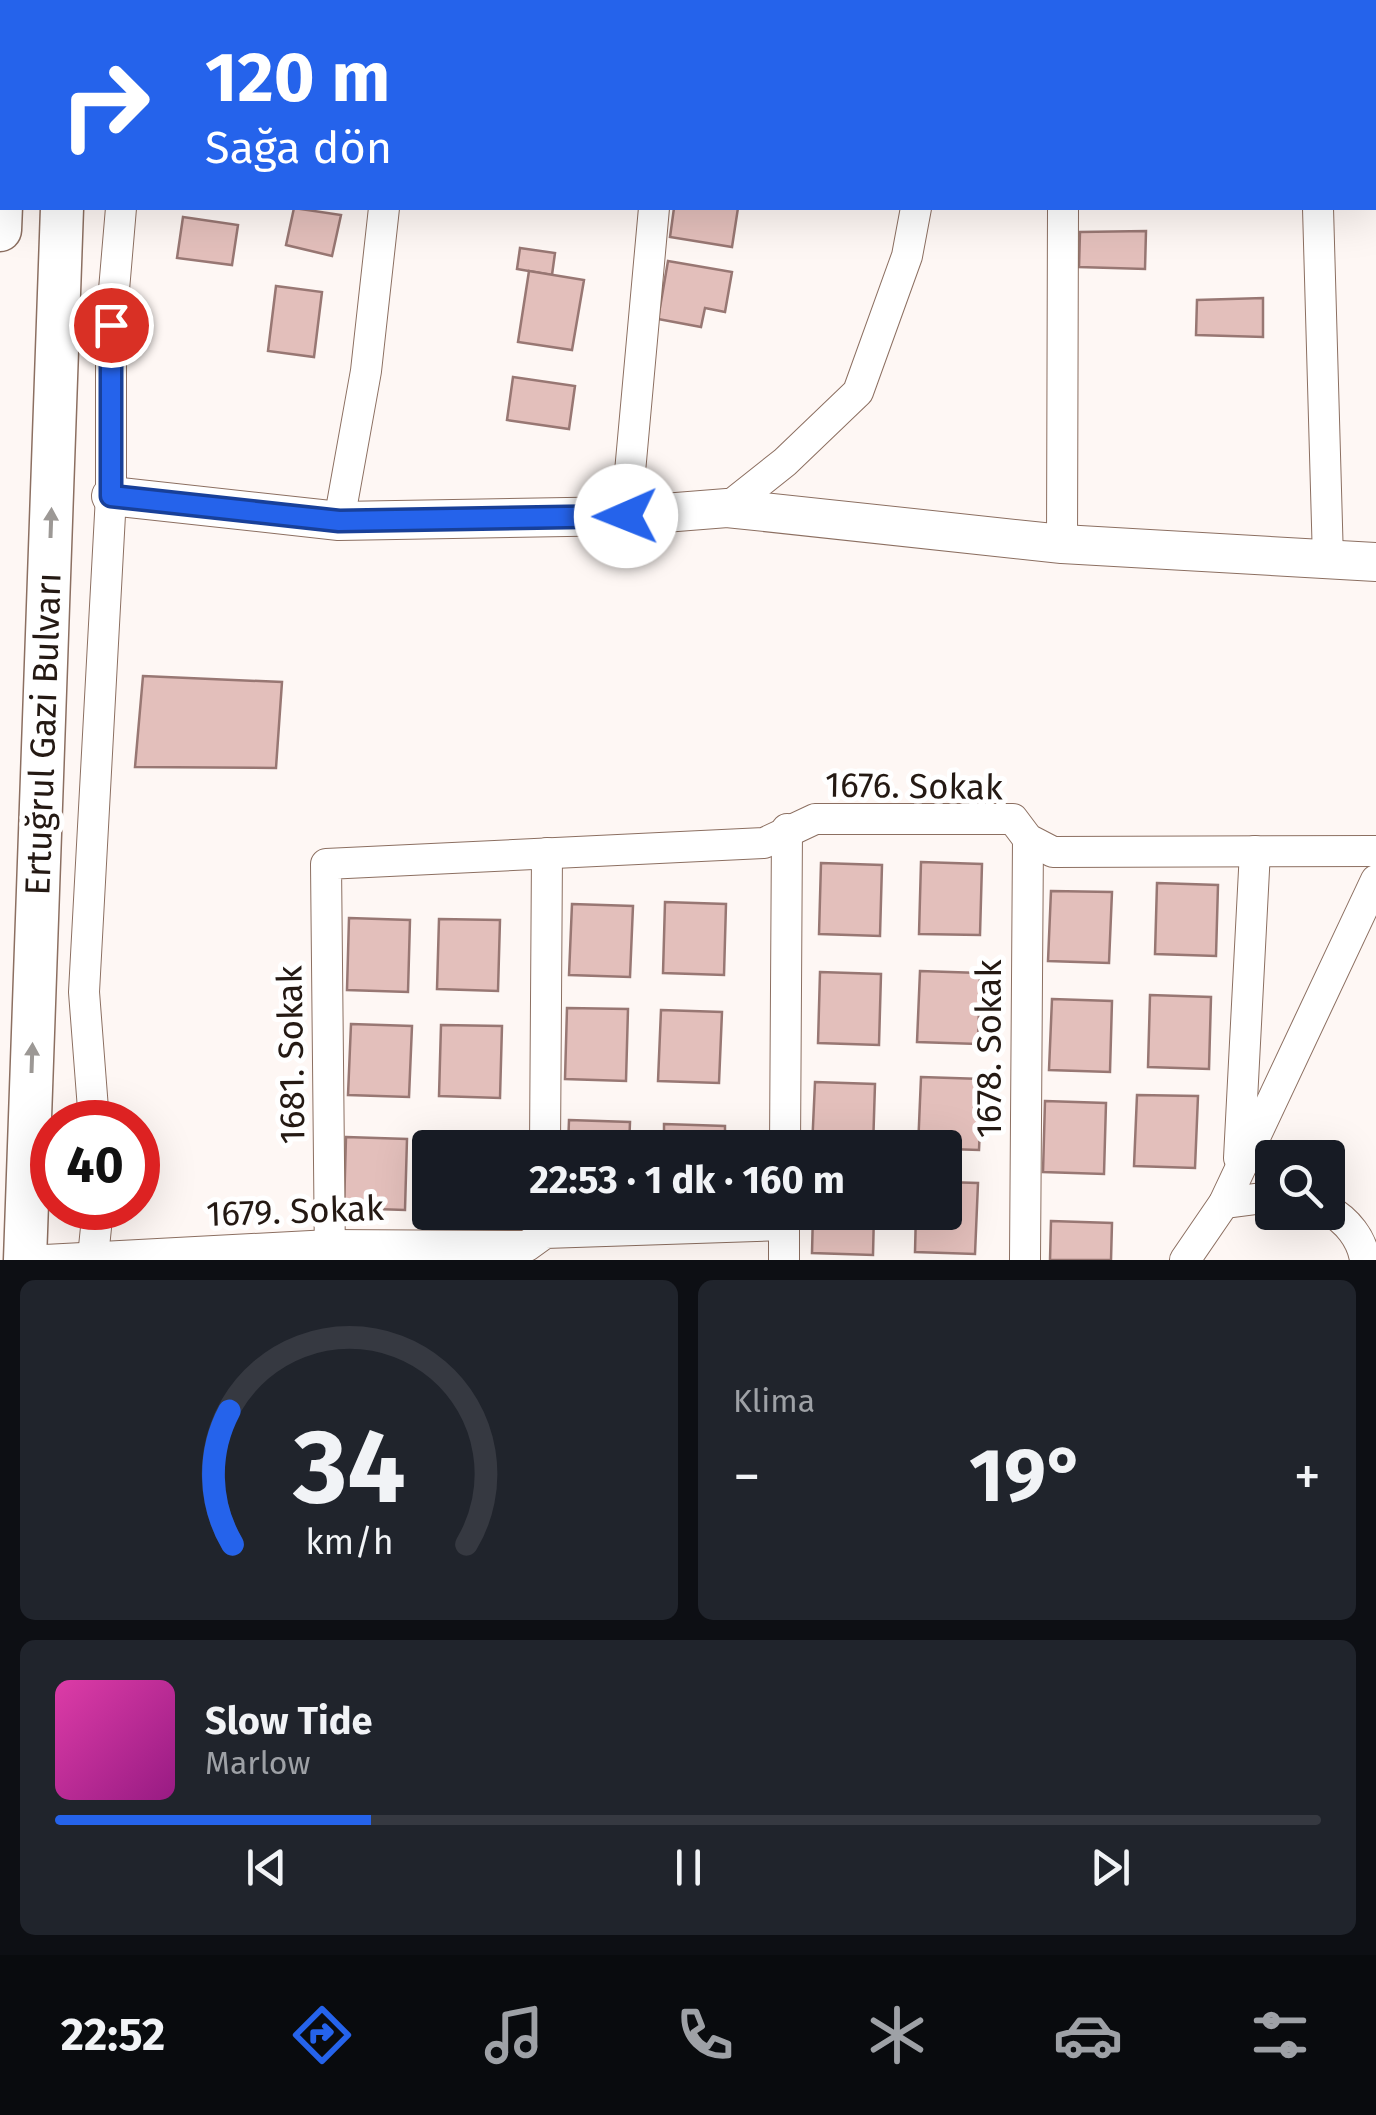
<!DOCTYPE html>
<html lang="tr">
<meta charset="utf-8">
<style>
:root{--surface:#171b24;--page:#20242c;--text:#f1f3f6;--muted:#9ea1a6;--line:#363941;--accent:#2563eb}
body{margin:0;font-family:"Fira Sans",sans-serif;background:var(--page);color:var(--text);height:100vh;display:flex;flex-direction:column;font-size:38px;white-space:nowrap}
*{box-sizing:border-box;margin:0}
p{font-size:32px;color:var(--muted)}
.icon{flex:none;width:55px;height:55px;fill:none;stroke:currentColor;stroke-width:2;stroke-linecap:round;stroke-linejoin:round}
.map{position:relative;height:1260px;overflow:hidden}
.side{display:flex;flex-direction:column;gap:20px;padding:20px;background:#0d0f14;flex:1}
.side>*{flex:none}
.guide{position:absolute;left:0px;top:0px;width:1378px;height:210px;box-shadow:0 10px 40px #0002;background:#2563eb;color:#fff;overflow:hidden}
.buttons{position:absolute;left:1255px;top:1140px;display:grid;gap:20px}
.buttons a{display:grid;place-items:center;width:90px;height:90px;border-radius:10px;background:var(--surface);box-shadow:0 10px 40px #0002;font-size:50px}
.speed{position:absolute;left:30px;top:1100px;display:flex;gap:20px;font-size:50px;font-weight:700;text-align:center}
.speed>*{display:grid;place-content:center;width:130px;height:130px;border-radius:50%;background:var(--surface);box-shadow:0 10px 40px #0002;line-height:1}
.speed .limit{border:15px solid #d22;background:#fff;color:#111}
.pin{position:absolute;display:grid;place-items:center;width:85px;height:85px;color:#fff;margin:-42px;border:5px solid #fff;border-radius:50%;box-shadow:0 2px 10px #0007}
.me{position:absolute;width:110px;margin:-55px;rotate:269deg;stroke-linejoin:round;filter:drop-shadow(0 0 8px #0008)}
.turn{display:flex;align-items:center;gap:35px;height:210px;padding:0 40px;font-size:45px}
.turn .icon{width:130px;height:130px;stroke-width:2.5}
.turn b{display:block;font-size:70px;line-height:85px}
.big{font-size:75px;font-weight:700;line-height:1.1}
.side .tile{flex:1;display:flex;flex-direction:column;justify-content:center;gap:15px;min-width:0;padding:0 35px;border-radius:15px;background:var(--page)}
.side .dial{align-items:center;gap:0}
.dial svg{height:260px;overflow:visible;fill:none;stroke:var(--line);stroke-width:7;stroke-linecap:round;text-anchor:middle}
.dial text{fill:var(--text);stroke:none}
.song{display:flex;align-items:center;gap:30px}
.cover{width:120px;height:120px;border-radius:15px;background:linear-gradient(135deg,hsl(320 70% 55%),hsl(310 70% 35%))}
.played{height:10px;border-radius:5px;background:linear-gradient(90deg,var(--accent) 25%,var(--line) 25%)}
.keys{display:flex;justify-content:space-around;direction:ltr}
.heat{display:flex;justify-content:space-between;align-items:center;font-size:55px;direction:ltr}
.side .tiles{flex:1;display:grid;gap:20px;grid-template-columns:1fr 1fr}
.tile:last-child{grid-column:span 2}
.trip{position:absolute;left:412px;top:1130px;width:550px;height:100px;border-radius:10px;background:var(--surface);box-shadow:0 10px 40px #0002;font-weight:700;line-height:100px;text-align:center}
.tabs{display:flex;height:160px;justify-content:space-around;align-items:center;background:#090b0e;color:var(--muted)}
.tabs .icon{width:70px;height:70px}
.tabs .current{color:var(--accent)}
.tabs b{font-size:45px;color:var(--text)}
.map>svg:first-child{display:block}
</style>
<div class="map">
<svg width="1376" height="1260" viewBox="0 0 1376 1260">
<rect width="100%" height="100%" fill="#fef7f4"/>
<g fill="#e3bfbb" stroke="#987773" stroke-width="2.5">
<polygon points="200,0 272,0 200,2"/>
<polygon points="294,208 341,215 332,256 286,245"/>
<polygon points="674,208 738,208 732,247 670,237"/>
<polygon points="183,217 238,225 232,265 177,258"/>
<polygon points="1146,231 1145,269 1079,267 1080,232"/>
<polygon points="520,248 555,253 552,275 517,269"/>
<polygon points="668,261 732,272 725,312 705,308 701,327 658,319"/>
<polygon points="529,271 584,280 572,350 518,342"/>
<polygon points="276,286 322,292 314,357 268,351"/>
<polygon points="1263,298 1263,337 1196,335 1197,300"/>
<polygon points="513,377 575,386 569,429 507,420"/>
<polygon points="143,676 282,682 276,768 135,767"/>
<polygon points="921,862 982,864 980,935 919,934"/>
<polygon points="821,863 882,865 880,936 819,934"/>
<polygon points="1157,883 1218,885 1216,956 1155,954"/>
<polygon points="1051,891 1112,892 1109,963 1048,961"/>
<polygon points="665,902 726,904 724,975 663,973"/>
<polygon points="572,904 633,906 630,977 569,975"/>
<polygon points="349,918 410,920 408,992 347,990"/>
<polygon points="439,919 500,920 498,991 437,989"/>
<polygon points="920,971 980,973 978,1044 917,1042"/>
<polygon points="820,972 881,974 879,1045 818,1043"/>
<polygon points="1150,995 1211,997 1209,1069 1148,1067"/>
<polygon points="1052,999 1112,1001 1110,1072 1049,1070"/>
<polygon points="567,1008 628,1009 626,1081 565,1079"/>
<polygon points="661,1010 722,1012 719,1083 658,1081"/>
<polygon points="351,1024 412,1026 409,1097 348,1095"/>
<polygon points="441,1025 502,1026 500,1098 439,1096"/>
<polygon points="921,1077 982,1079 979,1150 918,1148"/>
<polygon points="815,1082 875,1084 873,1148 812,1148"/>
<polygon points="1137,1095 1198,1096 1195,1168 1134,1166"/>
<polygon points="1045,1101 1106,1103 1104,1174 1043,1172"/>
<polygon points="569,1120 630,1122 629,1148 568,1148"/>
<polygon points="664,1124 725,1126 725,1148 664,1148"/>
<polygon points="346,1137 407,1139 405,1210 344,1208"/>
<polygon points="439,1137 500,1139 499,1148 438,1148"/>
<polygon points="945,1182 978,1183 975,1254 915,1252 916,1212 945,1212"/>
<polygon points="813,1212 874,1212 873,1255 812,1253"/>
<polygon points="1051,1221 1112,1223 1111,1260 1050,1260"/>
</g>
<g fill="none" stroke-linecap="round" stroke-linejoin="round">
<g stroke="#8c6f61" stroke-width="32">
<g id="minor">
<polyline points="1056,0 1056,2"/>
<polyline points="1312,0 1312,2"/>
<polyline points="162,2 162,0"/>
<polyline points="407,2 408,0"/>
<polyline points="671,2 672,0"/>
<polyline points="943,2 943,0"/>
<polyline points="1318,208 1328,560"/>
<polyline points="727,508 785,462 858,392 907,256 916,208"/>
<polyline points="626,516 654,208"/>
<polyline points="339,521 366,371 384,208"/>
<polyline points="1062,544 1063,208"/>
<polyline points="94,1122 84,992 111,496 111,325 121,208"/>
<polyline points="545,1148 547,853"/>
<polyline points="785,1148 787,829"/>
<polyline points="1239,1158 1255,851"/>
<polyline points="1224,1203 1272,1197"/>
<path d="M1328,1210C1347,1220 1362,1239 1365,1260"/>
<polyline points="784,1212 784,1260"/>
<polyline points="93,1257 98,1208"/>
<polyline points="45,1260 330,1245 527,1246 545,1233 784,1225"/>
<polyline points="330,1260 326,864 764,843 815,819 1013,819 1028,839 1053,852 1376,851"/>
<polyline points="1025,1260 1028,839"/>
<polyline points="1185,1260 1224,1203 1376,880"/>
</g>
</g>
<g stroke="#8c6f61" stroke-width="40">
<polyline id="tertiary" points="111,496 339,521 626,516 727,508 1062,544 1376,562"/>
</g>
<g stroke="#8c6f61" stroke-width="45">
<g id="secondary">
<polyline points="13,2 13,0"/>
<polyline points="69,2 69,0"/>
<polyline points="0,230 2,181"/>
<polyline points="25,1260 62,208"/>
</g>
</g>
<use href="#minor" stroke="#fff" stroke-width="30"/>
<use href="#tertiary" stroke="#fff" stroke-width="38"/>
<use href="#secondary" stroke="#fff" stroke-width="42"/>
</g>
<defs><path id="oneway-solid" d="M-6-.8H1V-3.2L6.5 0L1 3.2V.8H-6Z" transform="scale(2.5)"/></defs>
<g fill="#9c9895">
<use href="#oneway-solid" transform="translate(51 523) rotate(-88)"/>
<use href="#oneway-solid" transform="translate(32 1058) rotate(-88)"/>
</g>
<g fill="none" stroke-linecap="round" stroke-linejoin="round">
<g stroke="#184099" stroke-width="25">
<polyline id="route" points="111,325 111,496 339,521 626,516"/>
</g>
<use href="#route" stroke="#2563eb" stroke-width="18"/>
</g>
<g text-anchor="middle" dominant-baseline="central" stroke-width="10" stroke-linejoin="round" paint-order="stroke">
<g font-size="35" fill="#241913" stroke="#fff">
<text transform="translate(43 734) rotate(-88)">Ertuğrul Gazi Bulvarı</text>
<text transform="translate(914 786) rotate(1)">1676. Sokak</text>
<text transform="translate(989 1049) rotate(-90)">1678. Sokak</text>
<text transform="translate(291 1055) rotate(-91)">1681. Sokak</text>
<text transform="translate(295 1211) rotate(-2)">1679. Sokak</text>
</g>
</g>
</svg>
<div class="buttons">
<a><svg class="icon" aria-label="search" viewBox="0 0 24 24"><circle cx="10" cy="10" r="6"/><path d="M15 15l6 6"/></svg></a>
</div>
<div class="speed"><div class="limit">40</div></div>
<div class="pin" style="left:111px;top:325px;background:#d93025"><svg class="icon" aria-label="arrive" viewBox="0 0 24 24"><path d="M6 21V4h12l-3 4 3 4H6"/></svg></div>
<svg class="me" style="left:626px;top:516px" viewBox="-20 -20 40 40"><circle r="19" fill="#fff"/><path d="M0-13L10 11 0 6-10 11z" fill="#2563eb"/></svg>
<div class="trip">22:53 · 1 dk · 160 m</div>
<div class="guide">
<div class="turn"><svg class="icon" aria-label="right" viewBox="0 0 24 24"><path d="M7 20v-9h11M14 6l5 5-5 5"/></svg><div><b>120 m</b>Sağa dön</div></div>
</div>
</div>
<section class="side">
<div class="tiles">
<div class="tile dial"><svg viewBox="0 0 100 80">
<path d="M14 69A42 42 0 1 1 86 69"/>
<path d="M14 69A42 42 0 0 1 13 28" stroke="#2563eb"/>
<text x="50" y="56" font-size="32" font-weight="700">34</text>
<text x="50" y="72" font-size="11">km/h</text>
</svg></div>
<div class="tile"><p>Klima</p>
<div class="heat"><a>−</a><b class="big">19°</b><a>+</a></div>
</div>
<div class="tile">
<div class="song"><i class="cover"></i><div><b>Slow Tide</b><p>Marlow</p></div></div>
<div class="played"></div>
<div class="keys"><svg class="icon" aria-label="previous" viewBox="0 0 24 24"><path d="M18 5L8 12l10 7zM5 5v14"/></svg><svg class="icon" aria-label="pause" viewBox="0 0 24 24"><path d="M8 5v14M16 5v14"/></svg><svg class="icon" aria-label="next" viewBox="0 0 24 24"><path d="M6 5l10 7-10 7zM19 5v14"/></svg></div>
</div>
</div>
</section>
<nav class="tabs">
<b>22:52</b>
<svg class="icon current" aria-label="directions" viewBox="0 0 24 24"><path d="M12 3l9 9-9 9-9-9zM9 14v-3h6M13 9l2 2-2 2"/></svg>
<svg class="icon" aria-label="music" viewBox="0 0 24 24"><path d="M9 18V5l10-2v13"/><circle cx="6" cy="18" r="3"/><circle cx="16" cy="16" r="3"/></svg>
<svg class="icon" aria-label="phone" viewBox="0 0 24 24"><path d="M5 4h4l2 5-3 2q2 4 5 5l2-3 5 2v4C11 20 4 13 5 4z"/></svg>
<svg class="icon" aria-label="climate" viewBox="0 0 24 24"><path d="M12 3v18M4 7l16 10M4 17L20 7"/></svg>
<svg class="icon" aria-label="car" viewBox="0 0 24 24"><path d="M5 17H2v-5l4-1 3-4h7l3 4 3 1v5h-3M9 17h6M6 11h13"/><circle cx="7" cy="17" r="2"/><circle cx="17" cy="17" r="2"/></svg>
<svg class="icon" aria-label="filters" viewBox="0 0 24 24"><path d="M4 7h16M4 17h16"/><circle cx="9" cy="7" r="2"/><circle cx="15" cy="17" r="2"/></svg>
</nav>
